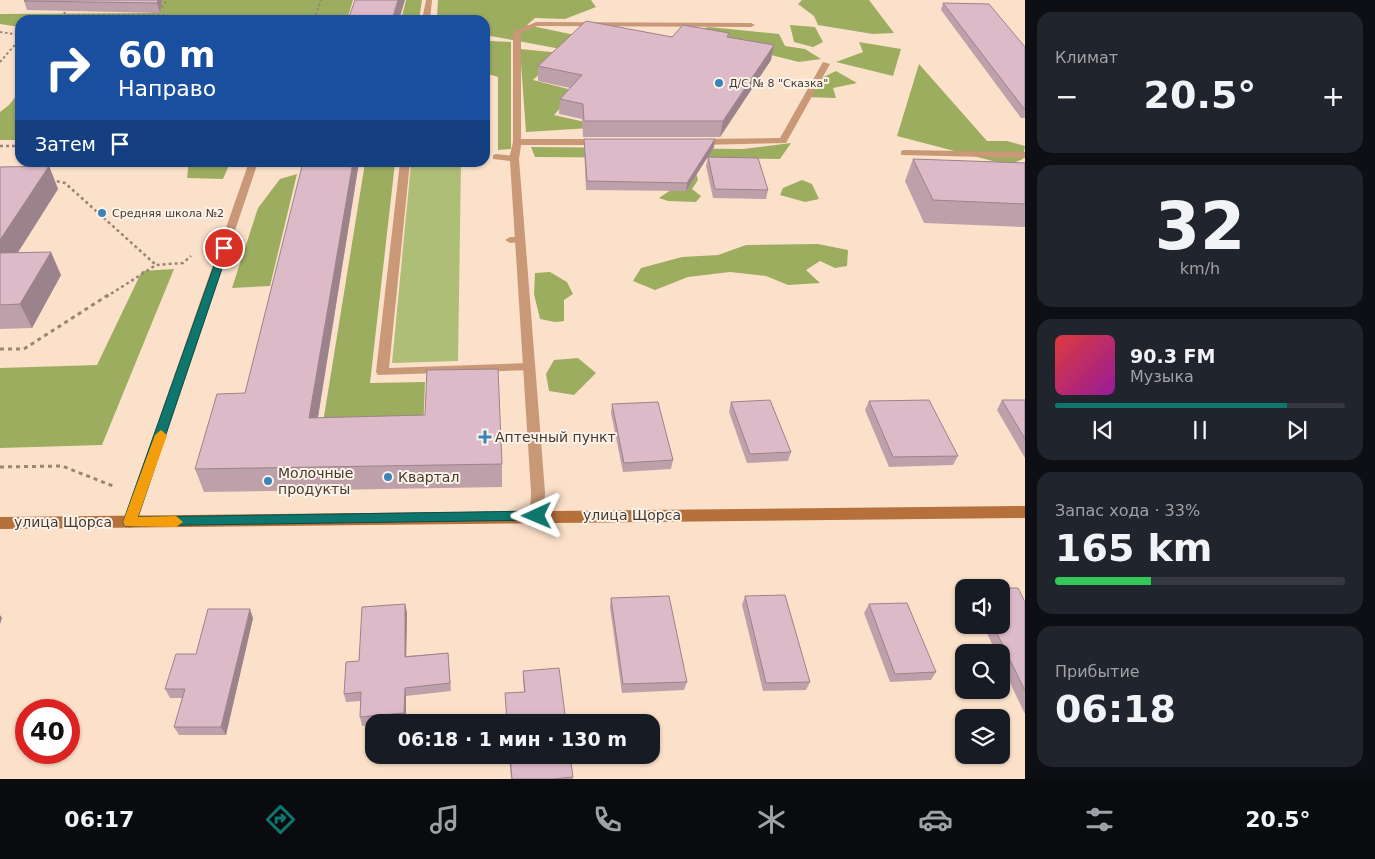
<!DOCTYPE html>
<html lang="ru">
<meta charset="utf-8">
<style>
:root{--surface:#171b24;--page:#20242c;--text:#f1f3f6;--muted:#9ea1a6;--line:#363941;--accent:#0f766e}
body{margin:0;font-family:"DejaVu Sans",sans-serif;background:var(--page);color:var(--text);height:100vh;display:flex;flex-direction:column;font-size:19px;white-space:nowrap}
*{box-sizing:border-box;margin:0}
p{font-size:16px;color:var(--muted)}
.icon{flex:none;width:28px;height:28px;fill:none;stroke:currentColor;stroke-width:2;stroke-linecap:round;stroke-linejoin:round}
.map{position:relative;flex:1;overflow:hidden}
.sheet{display:flex;flex-direction:column;gap:12px;padding:12px;background:#0d0f14;width:350px}
.sheet>*{flex:none}
.hud{position:absolute;left:15px;top:15px;width:475px;height:152px;border-radius:15px;box-shadow:0 1px 4px #0004;background:#1a4fa0;color:#fff;overflow:hidden}
.buttons{position:absolute;left:955px;top:579px;display:grid;gap:10px}
.buttons a{display:grid;place-items:center;width:55px;height:55px;border-radius:10px;background:var(--surface);box-shadow:0 1px 4px #0004;font-size:25px}
.speed{position:absolute;left:15px;top:699px;display:flex;gap:10px;font-size:25px;font-weight:700;text-align:center}
.speed>*{display:grid;place-content:center;width:65px;height:65px;border-radius:50%;background:var(--surface);box-shadow:0 1px 4px #0004;line-height:1}
.speed .limit{border:8px solid #d22;background:#fff;color:#111}
.pin{position:absolute;display:grid;place-items:center;width:42px;height:42px;color:#fff;margin:-21px;border:2px solid #fff;border-radius:50%;box-shadow:0 1px 5px #0007}
.me{position:absolute;width:55px;margin:-28px;rotate:269deg;stroke-linejoin:round;filter:drop-shadow(0 0 4px #0008)}
.turn{display:flex;align-items:center;gap:18px;height:105px;padding:0 20px;font-size:22px}
.turn .icon{width:65px;height:65px;stroke-width:2.5}
.turn b{display:block;font-size:35px;line-height:42px}
.then{display:flex;align-items:center;height:48px;padding:0 20px;background:#0003;gap:10px;font-size:19px}
.big{font-size:38px;font-weight:600;line-height:1.1}
.sheet .widget{flex:1;display:flex;flex-direction:column;justify-content:center;gap:8px;min-width:0;padding:0 18px;border-radius:15px;background:var(--page)}
.sheet .dial{align-items:center;gap:0}
.dial b{font-size:65px;line-height:1}
.song{display:flex;align-items:center;gap:15px}
.cover{width:60px;height:60px;border-radius:8px;background:linear-gradient(135deg,hsl(0 70% 55%),hsl(300 70% 35%))}
.played{height:5px;border-radius:2px;background:linear-gradient(90deg,var(--accent) 80%,var(--line) 80%)}
.keys{display:flex;justify-content:space-around;direction:ltr}
.heat{display:flex;justify-content:space-between;align-items:center;font-size:28px;direction:ltr}
.charge{height:8px;border-radius:4px;background:linear-gradient(90deg,#34c759 33%,var(--line) 0)}
.trip{position:absolute;left:365px;top:714px;width:295px;height:50px;border-radius:15px;background:var(--surface);box-shadow:0 1px 4px #0004;font-weight:600;line-height:50px;text-align:center}
.tabs{display:flex;height:80px;justify-content:space-around;align-items:center;background:#090b0e;color:var(--muted)}
.tabs .icon{width:35px;height:35px}
.tabs .active{color:var(--accent)}
.tabs b{font-size:22px;color:var(--text)}
main{display:flex;flex:1;min-height:0}
.map>svg:first-child{display:block}
</style>
<main>
<div class="map">
<svg width="1025" height="779" viewBox="0 0 1025 779">
<rect width="100%" height="100%" fill="#fce1ca"/>
<polygon fill="#aebe77" points="461,163 458,361 392,363 411,164"/>
<g fill="#9dad5f">
<polygon points="160,0 353,0 347,20 20,20 20,27 0,24 0,14 150,13"/>
<polygon points="406,0 422,0 419,20 401,20"/>
<polygon points="438,0 591,0 596,7 565,19 535,18 527,25 575,35 561,49 485,35 485,20 437,17"/>
<polygon points="802,0 869,0 894,33 873,34 818,25 814,16 798,4"/>
<polygon points="790,25 815,27 823,42 813,47 794,42"/>
<polygon points="709,27 779,34 785,46 805,49 821,59 799,62 751,50 696,30"/>
<polygon points="491,41 511,42 511,149 498,150 498,77 485,73 485,44"/>
<polygon points="859,42 901,49 893,76 836,62 863,52"/>
<polygon points="520,49 562,53 533,80 576,91 554,115 607,127 526,132"/>
<polygon points="919,64 987,141 1007,141 1025,146 1023,159 1008,165 897,136"/>
<polygon points="836,71 857,83 833,88 836,98 804,97 811,83"/>
<polygon points="20,91 20,140 0,140 0,112 9,105"/>
<polygon points="791,143 780,159 535,157 531,147 743,149"/>
<polygon points="189,162 230,162 230,163 223,179 187,178"/>
<polygon points="365,163 395,163 370,383 425,382 423,433 321,435"/>
<polygon points="696,173 698,180 692,189 701,196 696,202 668,201 659,198"/>
<polygon points="297,174 270,286 232,288 258,208 280,179"/>
<polygon points="802,180 812,184 819,199 805,202 780,195 783,188"/>
<polygon points="818,244 848,250 847,266 835,268 820,261 806,270 820,283 788,285 766,276 730,272 688,277 655,290 633,281 641,268 682,257 718,255 746,245"/>
<polygon points="174,269 102,445 0,448 0,368 97,365 142,271"/>
<polygon points="550,272 567,282 573,294 564,300 564,321 555,322 540,319 534,294 535,273"/>
<polygon points="578,358 596,373 574,395 549,391 546,374 554,360"/>
</g>
<g fill="none" stroke-linecap="round" stroke-linejoin="round">
<g stroke="#988576" stroke-width="2" stroke-dasharray="2.5 2.5" stroke-linecap="butt">
<polyline points="61,8 66,15 166,15 200,20"/>
<polyline points="159,12 167,0"/>
<polyline points="314,20 321,0"/>
<polyline points="0,32 20,35"/>
<polyline points="0,62 20,39"/>
</g>
<g stroke="#988576" stroke-width="2.5" stroke-dasharray="3 3" stroke-linecap="butt">
<polyline points="0,146 20,146"/>
<polyline points="51,180 65,183 156,265"/>
<polyline points="106,297 156,265 183,263 191,256"/>
</g>
<g stroke="#988576" stroke-width="3" stroke-dasharray="4 4" stroke-linecap="butt">
<polyline points="0,349 24,349 108,295"/>
<polyline points="0,467 62,466 113,486"/>
</g>
<g fill="#c99877" fill-rule="evenodd">
<polygon points="426,0 432,0 430,20 422,20"/>
<polygon points="536,22 751,23 755,25 751,27 537,26 521,33 521,139 600,139 604,142 600,145 521,145 519,159 514,162 509,159 513,142 513,32"/>
<polygon points="823,62 830,64 786,143 700,145 696,142 700,139 780,138"/>
<polygon points="904,150 1025,152 1025,158 901,155 901,151"/>
<polygon points="400,162 410,162 389,368 529,363 533,364 535,367 533,370 378,375 376,372"/>
<polygon points="520,237 524,238 524,242 510,243 505,240 510,237"/>
</g>
<g fill="#c99877" fill-rule="evenodd">
<polygon points="496,154 514,156 519,159 545,492 544,516 542,520 537,522 532,520 530,516 531,492 510,161 493,159 493,155"/>
<polygon points="249,162 258,162 137,522 135,526 130,528 125,526 123,522"/>
</g>
<polygon fill="#b6703b" fill-rule="evenodd" points="1025,506 1025,518 0,529 0,517"/>
</g>
<g fill="#bea0ab">
<polygon points="25,0 162,0 160,13 27,10 24,1"/>
<polygon points="943,3 1025,47 1025,118 1021,118 941,10"/>
<polygon points="729,33 729,37 771,60 720,137 583,137 582,119 559,114 560,99 570,88 538,81 538,66 672,37"/>
<polygon points="584,139 714,147 686,191 586,190 584,147"/>
<polygon points="708,157 768,190 766,199 713,198 706,166"/>
<polygon points="913,159 1025,163 1025,227 924,223 905,181"/>
<polygon points="359,162 318,418 502,464 502,487 204,492 195,469 245,393"/>
<polygon points="49,166 58,189 18,252 61,275 32,328 0,329 0,167"/>
<polygon points="1002,400 1025,400 1025,458 997,410"/>
<polygon points="869,401 958,456 953,465 889,467 865,410"/>
<polygon points="731,402 791,452 788,461 747,463 729,412"/>
<polygon points="612,404 673,460 671,469 623,472 611,413"/>
<polygon points="745,596 810,682 806,690 763,691 742,605"/>
<polygon points="611,598 687,682 684,690 622,693 610,607"/>
<polygon points="1025,602 1025,714 1001,664 1001,652 996,652 983,625 1001,625"/>
<polygon points="405,604 407,613 406,656 448,653 451,691 406,696 406,722 374,722 374,724 362,726 360,717 361,701 346,702 344,694 359,661"/>
<polygon points="869,604 936,672 931,680 890,682 864,613"/>
<polygon points="253,618 226,735 179,735 174,727 183,698 170,698 165,689 196,654"/>
<polygon points="523,671 566,722 507,722 505,693 524,692 523,680"/>
<polygon points="509,755 570,755 573,779 511,779"/>
</g>
<g fill="#9b828b">
<polygon points="158,0 162,0 160,13 157,3"/>
<polygon points="398,0 405,0 399,20 392,20"/>
<polygon points="774,45 771,60 720,137 723,121"/>
<polygon points="715,139 714,147 686,191 687,183"/>
<polygon points="353,162 359,162 314,441 309,418"/>
<polygon points="49,166 58,189 3,276 0,271 0,240"/>
<polygon points="51,252 61,275 32,328 20,304"/>
<polygon points="405,604 407,613 406,665 405,657"/>
<polygon points="250,609 253,618 226,735 221,727"/>
<polygon points="0,615 2,618 0,624"/>
<polygon points="405,688 406,696 406,722 404,713"/>
</g>
<g fill="#ddbac7" stroke="#9b828b">
<polygon points="25,0 158,0 157,3 24,1"/>
<polygon points="355,0 398,0 392,20 348,20"/>
<polygon points="943,3 989,4 1025,47 1025,110"/>
<polygon points="586,21 672,37 683,25 729,33 727,37 774,45 723,121 584,121 583,104 560,99 582,75 538,66"/>
<polygon points="584,139 715,139 687,183 587,181"/>
<polygon points="708,157 758,158 768,190 715,189"/>
<polygon points="913,159 1025,163 1025,204 933,200"/>
<polygon points="303,162 353,162 309,418 425,415 427,370 498,369 502,464 195,469 217,394 245,393"/>
<polygon points="49,166 0,240 0,167"/>
<polygon points="51,252 20,304 0,305 0,253"/>
<polygon points="770,400 791,452 750,454 731,402"/>
<polygon points="929,400 958,456 893,457 869,401"/>
<polygon points="1002,400 1025,400 1025,439"/>
<polygon points="658,402 673,460 624,463 612,404"/>
<polygon points="1001,588 1018,588 1025,602 1025,691 993,625 1001,625"/>
<polygon points="785,595 810,682 766,683 745,596"/>
<polygon points="669,596 687,682 623,684 611,598"/>
<polygon points="907,603 936,672 895,674 869,604"/>
<polygon points="405,604 405,657 448,653 450,683 405,688 404,713 360,717 361,692 344,694 346,662 359,661 362,607"/>
<polygon points="208,609 250,609 221,727 174,727 185,689 165,689 176,654 196,654"/>
<polygon points="559,668 566,722 507,722 505,693 525,692 523,671"/>
<polygon points="510,755 570,755 573,777 553,779 512,779"/>
</g>
<polygon fill="#0f766e" stroke="#0a4d48" points="221,246 229,248 138,517 537,511 542,512 544,516 542,520 125,526 123,522"/>
<polygon fill="#f59e0b" points="161,430 167,435 138,517 176,516 183,522 176,527 125,526 123,522 155,435"/>
<g fill="#3984b8" stroke="#fdf2e8" stroke-width="2">
<circle cx="719" cy="83" r="5"/>
<circle cx="102" cy="213" r="5"/>
<path d="M482.5 429.5h5v5h5v5h-5v5h-5v-5h-5v-5h5z"/>
<circle cx="388" cy="477" r="5"/>
<circle cx="268" cy="481" r="5"/>
</g>
<g text-anchor="middle" dominant-baseline="central" stroke-width="4" stroke-linejoin="round" paint-order="stroke">
<g font-size="11" fill="#453a31" stroke="#fdf2e8" text-anchor="start">
<text x="729" y="83">Д/С № 8 "Сказка"</text>
<text x="112" y="213">Средняя школа №2</text>
</g>
<g font-size="14" fill="#453a31" stroke="#fdf2e8" text-anchor="start">
<text x="495" y="437">Аптечный пункт</text>
<text x="278" y="473">Молочные<tspan x="278" dy="16">продукты</tspan></text>
<text x="398" y="477">Квартал</text>
</g>
<g font-size="14" fill="#453a31" stroke="#fdf2e8">
<text x="632" y="515">улица Щорса</text>
<text x="63" y="522">улица Щорса</text>
</g>
</g>
</svg>
<div class="buttons">
<a><svg class="icon" aria-label="sound" viewBox="0 0 24 24"><path d="M4 9h4l5-4v14l-5-4H4zM17 9q2 3 0 6"/></svg></a>
<a><svg class="icon" aria-label="search" viewBox="0 0 24 24"><circle cx="10" cy="10" r="6"/><path d="M15 15l6 6"/></svg></a>
<a><svg class="icon" aria-label="layers" viewBox="0 0 24 24"><path d="M12 4l9 5-9 5-9-5zM3 14l9 5 9-5"/></svg></a>
</div>
<div class="speed"><div class="limit">40</div></div>
<div class="pin" style="left:224px;top:248px;background:#d93025"><svg class="icon" aria-label="arrive" viewBox="0 0 24 24"><path d="M6 21V4h12l-3 4 3 4H6"/></svg></div>
<svg class="me" style="left:537px;top:516px" viewBox="-20 -20 40 40"><path d="M0-17L14 15 0 8-14 15z" fill="#0f766e" stroke="#fff" stroke-width="4"/></svg>
<div class="trip">06:18 · 1 мин · 130 m</div>
<div class="hud">
<div class="turn"><svg class="icon" aria-label="right" viewBox="0 0 24 24"><path d="M7 20v-9h11M14 6l5 5-5 5"/></svg><div><b>60 m</b>Направо</div></div>
<div class="then">Затем<svg class="icon" aria-label="arrive" viewBox="0 0 24 24"><path d="M6 21V4h12l-3 4 3 4H6"/></svg></div>
</div>
</div>
<section class="sheet">
<div class="widget"><p>Климат</p>
<div class="heat"><a>−</a><b class="big">20.5°</b><a>+</a></div>
</div>
<div class="widget dial"><b>32</b><p>km/h</p></div>
<div class="widget">
<div class="song"><i class="cover"></i><div><b>90.3 FM</b><p>Музыка</p></div></div>
<div class="played"></div>
<div class="keys"><svg class="icon" aria-label="previous" viewBox="0 0 24 24"><path d="M18 5L8 12l10 7zM5 5v14"/></svg><svg class="icon" aria-label="pause" viewBox="0 0 24 24"><path d="M8 5v14M16 5v14"/></svg><svg class="icon" aria-label="next" viewBox="0 0 24 24"><path d="M6 5l10 7-10 7zM19 5v14"/></svg></div>
</div>
<div class="widget"><p>Запас хода · 33%</p><b class="big">165 km</b><div class="charge"></div></div>
<div class="widget"><p>Прибытие</p><b class="big">06:18</b></div>
</section>
</main>
<nav class="tabs">
<b>06:17</b>
<svg class="icon active" aria-label="directions" viewBox="0 0 24 24"><path d="M12 3l9 9-9 9-9-9zM9 14v-3h6M13 9l2 2-2 2"/></svg>
<svg class="icon" aria-label="music" viewBox="0 0 24 24"><path d="M9 18V5l10-2v13"/><circle cx="6" cy="18" r="3"/><circle cx="16" cy="16" r="3"/></svg>
<svg class="icon" aria-label="phone" viewBox="0 0 24 24"><path d="M5 4h4l2 5-3 2q2 4 5 5l2-3 5 2v4C11 20 4 13 5 4z"/></svg>
<svg class="icon" aria-label="climate" viewBox="0 0 24 24"><path d="M12 3v18M4 7l16 10M4 17L20 7"/></svg>
<svg class="icon" aria-label="car" viewBox="0 0 24 24"><path d="M5 17H2v-5l4-1 3-4h7l3 4 3 1v5h-3M9 17h6M6 11h13"/><circle cx="7" cy="17" r="2"/><circle cx="17" cy="17" r="2"/></svg>
<svg class="icon" aria-label="filters" viewBox="0 0 24 24"><path d="M4 7h16M4 17h16"/><circle cx="9" cy="7" r="2"/><circle cx="15" cy="17" r="2"/></svg>
<b>20.5°</b>
</nav>
